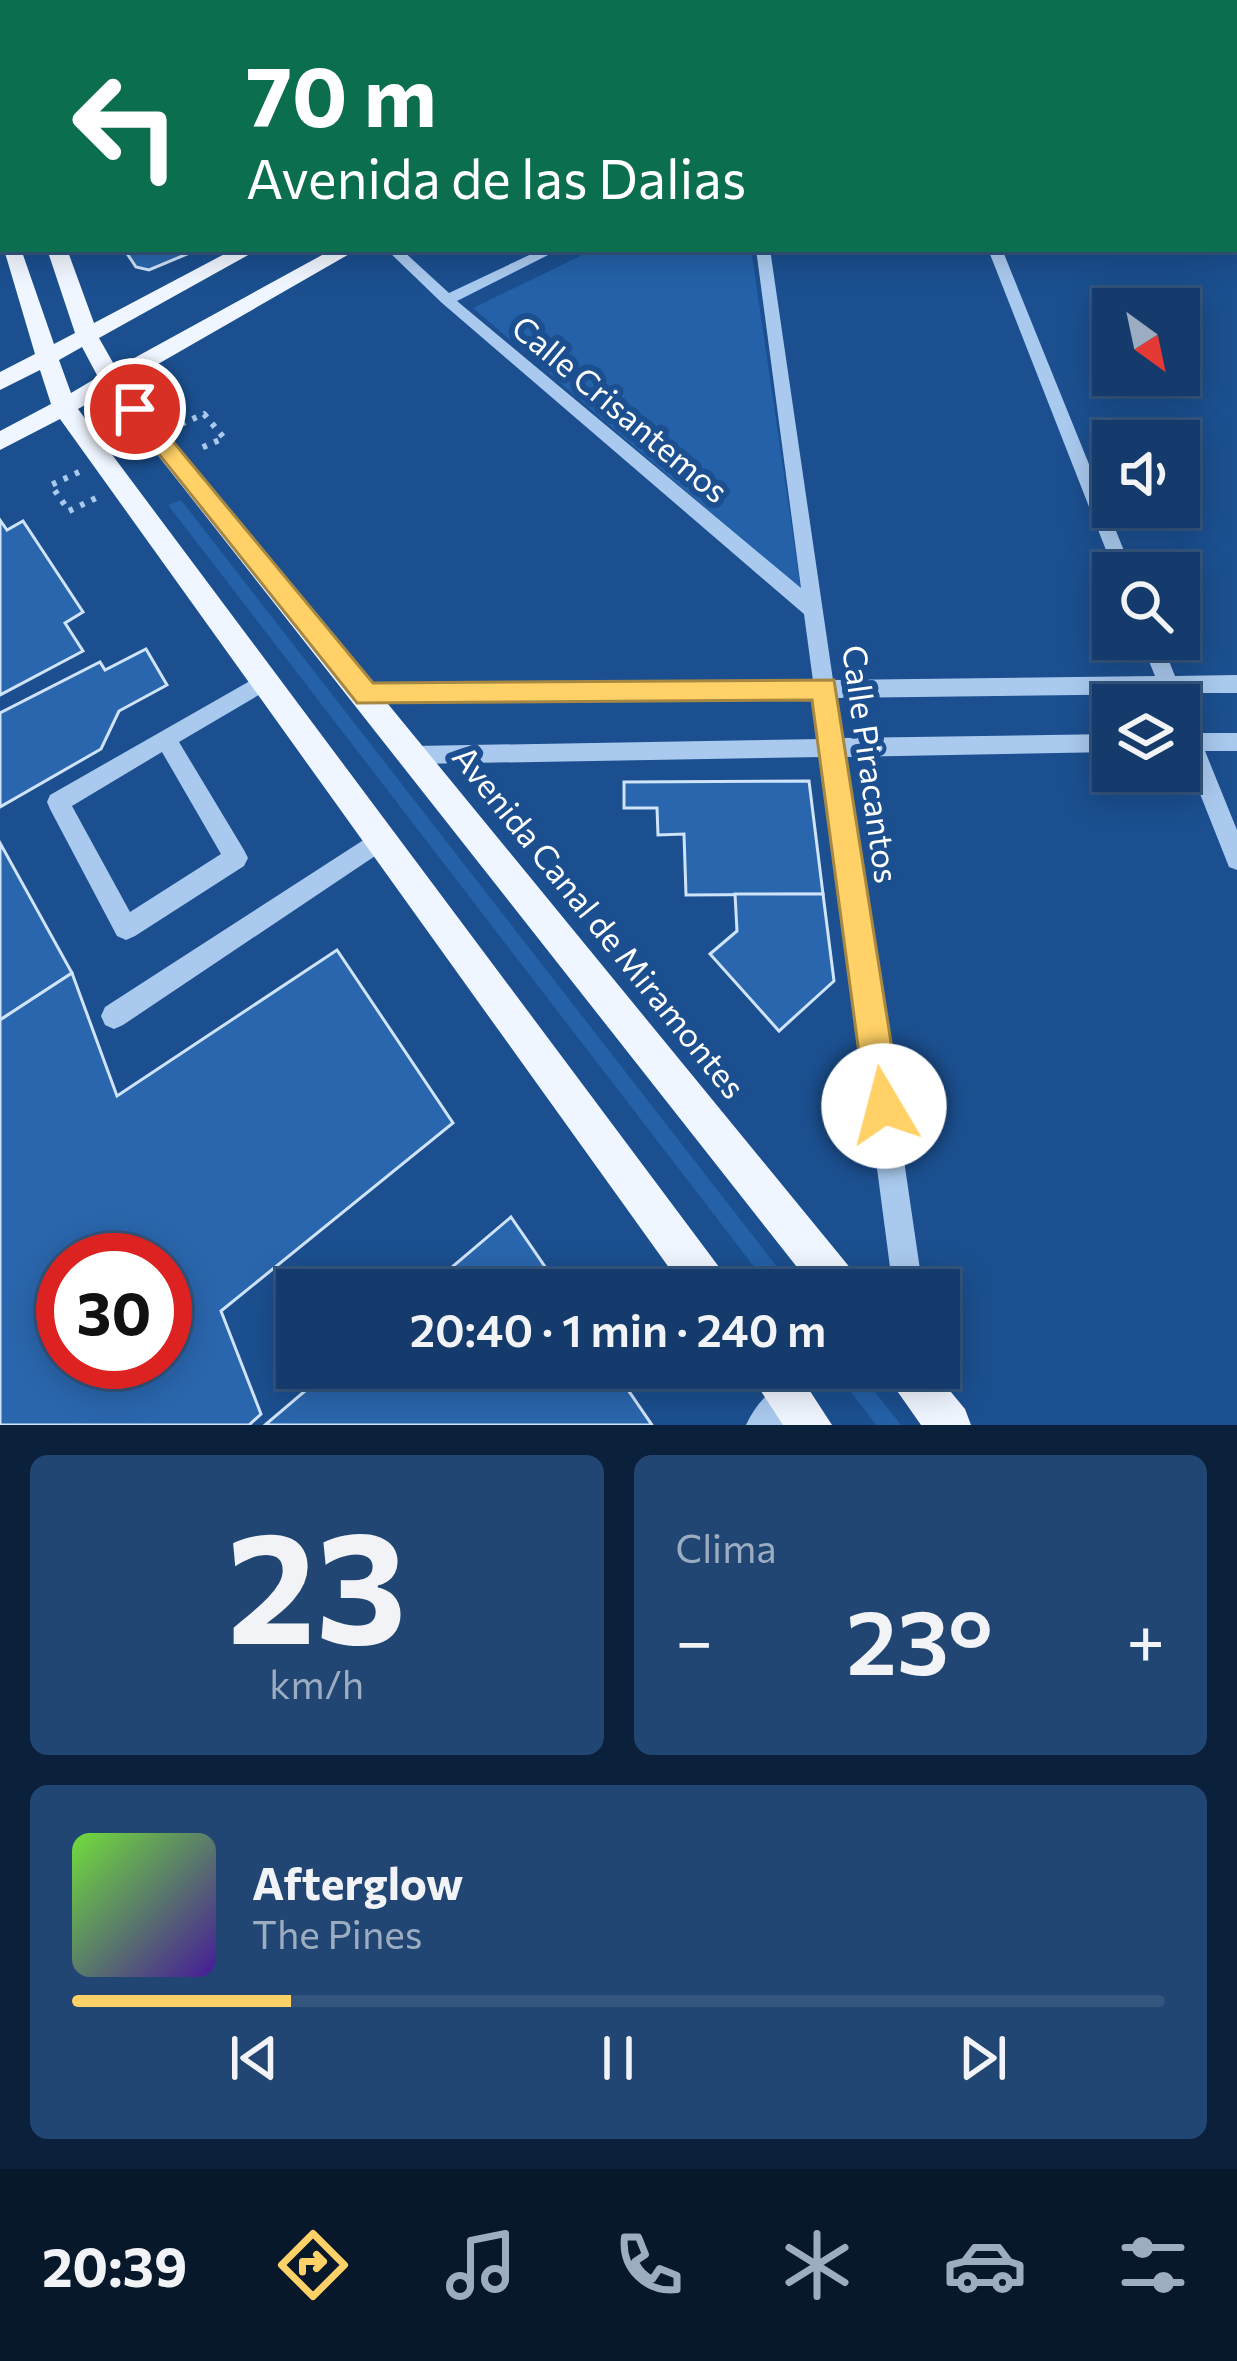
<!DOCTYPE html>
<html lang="es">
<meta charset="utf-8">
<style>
:root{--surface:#143b6b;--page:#214673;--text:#f1f3f6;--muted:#9dadc1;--line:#33557e;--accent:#ffd166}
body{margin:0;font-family:Commissioner,sans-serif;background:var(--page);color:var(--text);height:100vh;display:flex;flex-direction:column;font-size:45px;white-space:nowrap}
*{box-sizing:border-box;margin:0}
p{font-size:39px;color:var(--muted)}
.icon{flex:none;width:66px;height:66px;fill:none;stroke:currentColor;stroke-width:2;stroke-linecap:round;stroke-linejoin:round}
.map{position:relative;height:1425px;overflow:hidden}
.details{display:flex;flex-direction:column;gap:30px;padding:30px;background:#0b203b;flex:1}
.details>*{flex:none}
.banner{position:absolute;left:0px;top:0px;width:1239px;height:252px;box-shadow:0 6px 30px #0003,0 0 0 3px var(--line);background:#0b6e4f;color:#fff;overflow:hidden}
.needle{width:78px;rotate:147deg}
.tools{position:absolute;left:1092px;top:288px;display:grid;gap:24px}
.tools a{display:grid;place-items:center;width:108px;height:108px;border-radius:0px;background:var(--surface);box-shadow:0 6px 30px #0003,0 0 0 3px var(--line);font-size:60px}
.speed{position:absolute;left:36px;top:1233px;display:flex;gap:24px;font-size:60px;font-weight:700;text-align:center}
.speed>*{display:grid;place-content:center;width:156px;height:156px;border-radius:50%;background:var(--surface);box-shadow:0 6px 30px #0003,0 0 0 3px var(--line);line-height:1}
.speed .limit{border:18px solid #d22;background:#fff;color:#111}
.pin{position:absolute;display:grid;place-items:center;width:102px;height:102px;color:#fff;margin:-51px;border:6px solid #fff;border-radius:50%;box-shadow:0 3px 12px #0007}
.me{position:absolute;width:132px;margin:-66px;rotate:352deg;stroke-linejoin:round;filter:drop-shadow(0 0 9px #0008)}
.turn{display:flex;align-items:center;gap:42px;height:252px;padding:0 48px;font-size:54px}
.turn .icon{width:156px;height:156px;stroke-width:2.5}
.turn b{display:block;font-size:84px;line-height:102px}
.big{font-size:90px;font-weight:600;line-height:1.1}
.details .tile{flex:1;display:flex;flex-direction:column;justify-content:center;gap:18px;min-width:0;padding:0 42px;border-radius:18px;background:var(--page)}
.details .dial{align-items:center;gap:0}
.dial b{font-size:156px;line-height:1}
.song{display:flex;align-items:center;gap:36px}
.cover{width:144px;height:144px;border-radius:18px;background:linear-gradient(135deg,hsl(100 70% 55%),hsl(260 70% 35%))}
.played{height:12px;border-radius:6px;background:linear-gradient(90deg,var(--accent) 20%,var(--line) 20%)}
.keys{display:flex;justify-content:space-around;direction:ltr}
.heat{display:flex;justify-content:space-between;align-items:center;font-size:66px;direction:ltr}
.details .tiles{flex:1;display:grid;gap:30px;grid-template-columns:1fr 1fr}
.tile:last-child{grid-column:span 2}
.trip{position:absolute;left:276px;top:1269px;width:684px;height:120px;border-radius:0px;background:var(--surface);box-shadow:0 6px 30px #0003,0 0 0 3px var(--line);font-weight:600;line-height:120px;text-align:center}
.menu{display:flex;height:192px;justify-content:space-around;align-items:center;background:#08182b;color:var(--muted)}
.menu .icon{width:84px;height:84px}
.menu .selected{color:var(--accent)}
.menu b{font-size:54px;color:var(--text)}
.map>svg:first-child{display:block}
</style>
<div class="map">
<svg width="1237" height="1425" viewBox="0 0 1237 1425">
<rect width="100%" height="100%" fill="#1b4f8f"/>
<g fill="#2461a8">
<polygon points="595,249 751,249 801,590 473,308"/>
<polygon points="181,500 795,1290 772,1290 168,505"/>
<polygon points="833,1368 856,1368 901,1425 876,1425"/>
</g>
<g fill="#2a66ad" stroke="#cfe3fa" stroke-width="3" fill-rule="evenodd">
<polygon points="196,0 197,3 48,0"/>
<polygon points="124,249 199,249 149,270 136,267"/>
<polygon points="0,520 7,530 23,521 83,612 65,623 83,651 0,695"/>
<polygon points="146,649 167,685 119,711 101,749 0,807 0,713 100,662 105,670"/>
<polygon points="809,781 823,894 686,895 684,834 658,835 657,808 624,808 624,782"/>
<polygon points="0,843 72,973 0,1020"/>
<polygon points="735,894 823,894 834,981 779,1031 710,954 737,931"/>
<path d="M337,950L453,1123L221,1311L261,1414L249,1425H0V1020L72,973L117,1096ZM63,1260H165V1362H63Z"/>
<polygon points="511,1217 561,1290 425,1290"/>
<polygon points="332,1368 613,1368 652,1425 265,1425"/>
</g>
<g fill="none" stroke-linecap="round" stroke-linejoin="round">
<g stroke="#a9c9ee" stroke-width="6" stroke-dasharray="4.5 8" stroke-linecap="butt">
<polyline points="181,424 204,414 224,438 201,448"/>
<polyline points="79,472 51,485 69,511 96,498"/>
</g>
<g fill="#a9c9ee" fill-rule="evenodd">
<polygon points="388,0 398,0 399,3 389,3"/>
<polygon points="662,0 672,0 674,3 664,3"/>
<rect x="1236" y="80" width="1" height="8"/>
<rect x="1236" y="192" width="1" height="10"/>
<polygon points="386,249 401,249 449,293 542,249 560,249 457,301 801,588 756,249 770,249 833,680 1155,676 1140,639 1160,639 1175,676 1237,675 1237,693 1182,693 1179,700 1165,700 1161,694 836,698 842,738 1113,734 1113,752 845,757 923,1290 893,1290 823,757 414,764 406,762 403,755 406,748 414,746 821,739 815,698 359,701 356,695 359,689 366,686 813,681 804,614 442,303"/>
<polygon points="988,249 1002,249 1133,573 1115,573"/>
<path d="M262,674L269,677L272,683L269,689L179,742L244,850L248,858L244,866L135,936L126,940L117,936L50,809L47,802L50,795ZM162,752L221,854L130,912L72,806Z"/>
<polygon points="1179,704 1186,707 1197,733 1237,733 1237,751 1205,751 1237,830 1237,870 1229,867 1183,751 1179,751"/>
<polygon points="379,830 387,834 390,841 387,848 123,1025 114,1029 105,1025 101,1016 105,1007"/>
<path d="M788,1381L799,1385L803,1396L783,1425H746C754,1407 770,1388 788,1381Z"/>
</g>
<g fill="#f0f6ff" fill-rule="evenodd">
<polygon points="721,0 741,0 719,3"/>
<polygon points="772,0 792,0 770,3"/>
<polygon points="0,77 3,78 3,96 0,95"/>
<polygon points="0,208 3,209 3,229 0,228"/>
<path d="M3,246L21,249L54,344L75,333L47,249H67L94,323L234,249H259L99,338L116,368L333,249H358L125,383L856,1275L862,1290H815L108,392L78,409L725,1275L731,1290H685L60,419L0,450V431L51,404L40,370L0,390V372L35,354ZM82,347L98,377L71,393L59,360Z"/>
<polygon points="746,1368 795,1368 832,1425 783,1425"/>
<polygon points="881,1368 931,1368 965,1409 971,1425 921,1425"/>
</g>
</g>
<polygon fill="#ffd166" stroke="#a68842" stroke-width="3" points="135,402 142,404 373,683 834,680 901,1106 896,1118 884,1123 871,1118 866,1106 812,700 357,703 127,414 124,409"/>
<g text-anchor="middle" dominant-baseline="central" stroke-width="12" stroke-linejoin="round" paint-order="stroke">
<g font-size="33" fill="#fff" stroke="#1b4f8f">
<text transform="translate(621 408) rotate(40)">Calle Crisantemos</text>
<text transform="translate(872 764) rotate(82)">Calle Piracantos</text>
<text transform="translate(600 921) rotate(51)">Avenida Canal de Miramontes</text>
</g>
</g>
</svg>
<div class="tools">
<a><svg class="needle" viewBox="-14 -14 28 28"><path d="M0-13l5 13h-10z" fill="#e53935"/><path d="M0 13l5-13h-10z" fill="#9dadc1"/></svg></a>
<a><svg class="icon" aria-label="sound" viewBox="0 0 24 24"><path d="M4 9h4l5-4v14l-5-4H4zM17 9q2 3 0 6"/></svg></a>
<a><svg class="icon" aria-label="search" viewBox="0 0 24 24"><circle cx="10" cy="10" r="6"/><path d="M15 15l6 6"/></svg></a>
<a><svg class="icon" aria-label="layers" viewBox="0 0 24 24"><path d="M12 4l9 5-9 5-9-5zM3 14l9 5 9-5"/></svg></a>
</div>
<div class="speed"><div class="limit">30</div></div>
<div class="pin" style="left:135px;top:409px;background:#d93025"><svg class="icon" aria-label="arrive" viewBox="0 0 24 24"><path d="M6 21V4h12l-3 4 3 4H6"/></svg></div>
<svg class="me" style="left:884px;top:1106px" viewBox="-20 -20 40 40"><circle r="19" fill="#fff"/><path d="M0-13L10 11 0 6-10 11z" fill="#ffd166"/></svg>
<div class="trip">20:40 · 1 min · 240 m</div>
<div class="banner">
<div class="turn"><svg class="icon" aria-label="left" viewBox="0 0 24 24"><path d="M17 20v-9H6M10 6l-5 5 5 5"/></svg><div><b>70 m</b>Avenida de las Dalias</div></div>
</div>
</div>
<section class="details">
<div class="tiles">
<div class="tile dial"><b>23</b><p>km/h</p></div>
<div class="tile"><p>Clima</p>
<div class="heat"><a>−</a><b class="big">23°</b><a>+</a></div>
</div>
<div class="tile">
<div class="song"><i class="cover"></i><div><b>Afterglow</b><p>The Pines</p></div></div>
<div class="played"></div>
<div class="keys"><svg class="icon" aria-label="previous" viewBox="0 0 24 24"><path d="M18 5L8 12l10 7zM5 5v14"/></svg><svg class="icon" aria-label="pause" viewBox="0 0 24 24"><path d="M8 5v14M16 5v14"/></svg><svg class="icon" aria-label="next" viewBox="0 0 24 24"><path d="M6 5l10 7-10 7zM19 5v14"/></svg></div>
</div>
</div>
</section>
<nav class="menu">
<b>20:39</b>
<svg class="icon selected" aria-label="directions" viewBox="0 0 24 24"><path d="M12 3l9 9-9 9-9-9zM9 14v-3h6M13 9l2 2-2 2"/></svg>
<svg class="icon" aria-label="music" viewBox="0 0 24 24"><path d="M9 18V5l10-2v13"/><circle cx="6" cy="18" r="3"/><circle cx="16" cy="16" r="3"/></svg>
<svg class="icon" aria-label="phone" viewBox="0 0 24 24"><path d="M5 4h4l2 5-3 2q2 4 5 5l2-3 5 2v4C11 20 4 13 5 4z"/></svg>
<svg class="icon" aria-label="climate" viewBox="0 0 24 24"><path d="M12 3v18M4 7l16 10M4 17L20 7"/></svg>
<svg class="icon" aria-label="car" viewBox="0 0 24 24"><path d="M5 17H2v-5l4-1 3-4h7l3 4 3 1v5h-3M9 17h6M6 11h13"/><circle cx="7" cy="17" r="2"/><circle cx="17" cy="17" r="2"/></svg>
<svg class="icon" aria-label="filters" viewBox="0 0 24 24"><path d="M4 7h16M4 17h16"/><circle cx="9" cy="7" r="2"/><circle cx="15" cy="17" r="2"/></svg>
</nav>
